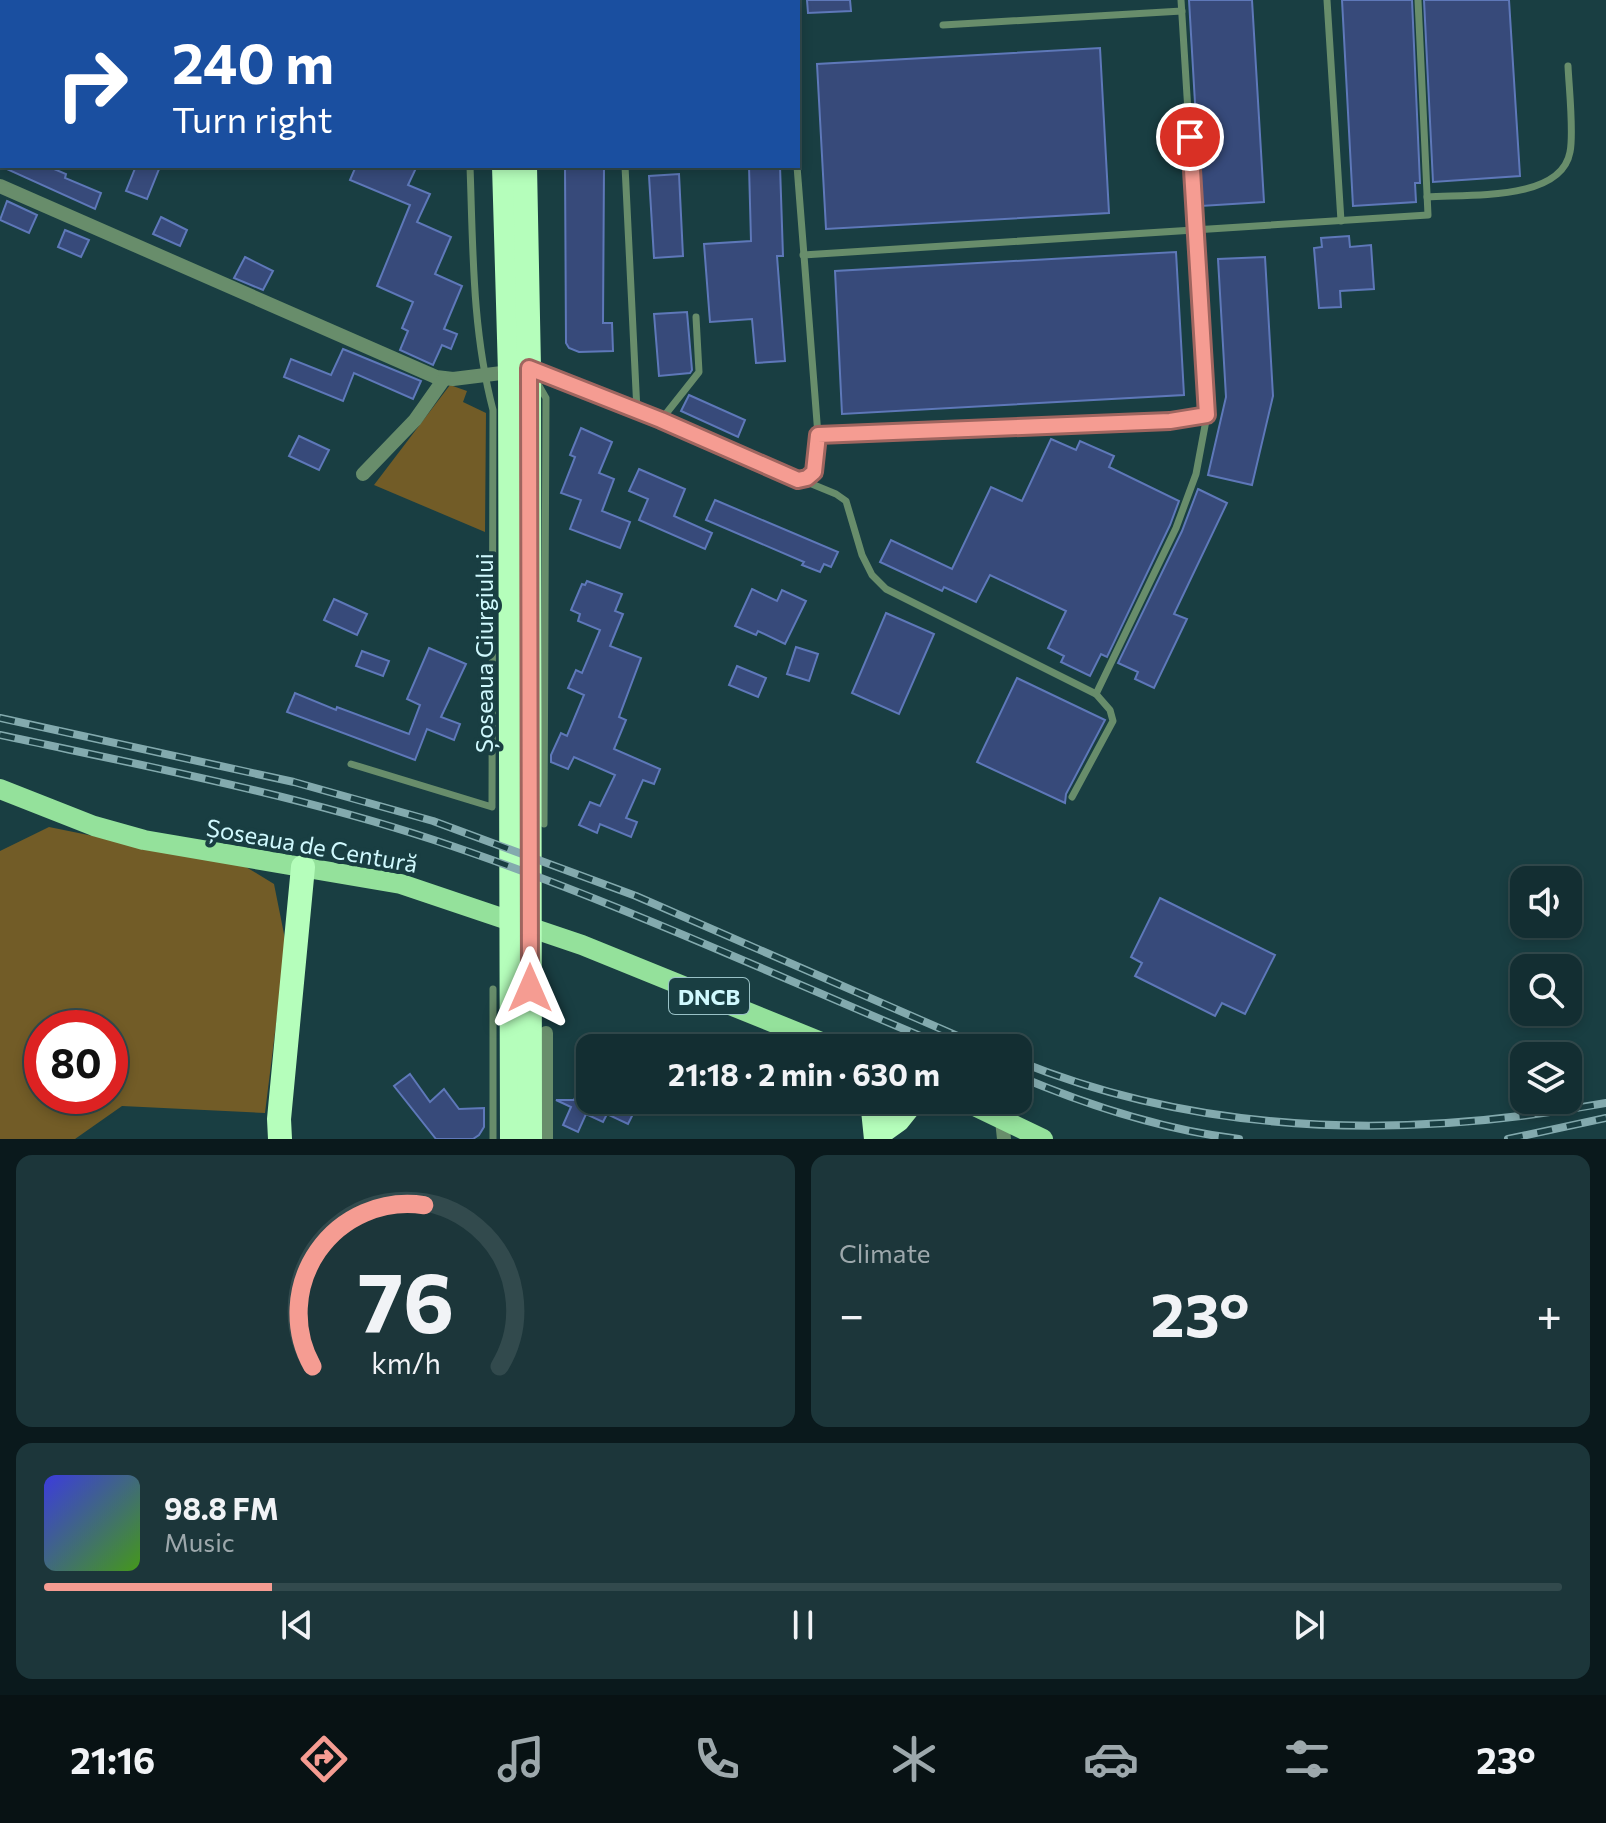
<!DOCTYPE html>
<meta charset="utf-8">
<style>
:root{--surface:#132e32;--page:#1c363a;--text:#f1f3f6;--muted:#9da8ac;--line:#324a4d;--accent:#f59c92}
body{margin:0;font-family:Commissioner,sans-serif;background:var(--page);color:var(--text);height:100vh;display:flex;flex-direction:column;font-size:30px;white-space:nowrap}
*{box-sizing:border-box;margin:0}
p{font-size:26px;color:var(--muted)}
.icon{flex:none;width:44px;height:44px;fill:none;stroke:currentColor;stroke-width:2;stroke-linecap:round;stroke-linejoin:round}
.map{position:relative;height:1139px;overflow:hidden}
.drawer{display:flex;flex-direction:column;gap:16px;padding:16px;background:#0a191c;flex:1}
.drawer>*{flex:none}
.hud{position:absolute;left:0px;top:0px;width:800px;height:168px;box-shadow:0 4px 12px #0003,0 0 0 2px var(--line);background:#1a4fa0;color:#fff;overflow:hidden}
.fabs{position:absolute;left:1510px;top:866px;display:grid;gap:16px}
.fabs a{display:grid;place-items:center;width:72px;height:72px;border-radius:16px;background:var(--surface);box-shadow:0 4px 12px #0003,0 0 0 2px var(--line);font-size:40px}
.speed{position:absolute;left:24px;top:1010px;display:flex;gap:16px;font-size:40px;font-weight:700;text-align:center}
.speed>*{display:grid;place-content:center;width:104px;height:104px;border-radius:50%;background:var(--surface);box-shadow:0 4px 12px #0003,0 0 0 2px var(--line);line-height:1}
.speed .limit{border:12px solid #d22;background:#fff;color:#111}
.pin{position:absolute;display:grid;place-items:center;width:68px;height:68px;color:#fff;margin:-34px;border:4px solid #fff;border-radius:50%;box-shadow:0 2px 8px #0007}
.me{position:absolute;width:88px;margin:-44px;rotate:0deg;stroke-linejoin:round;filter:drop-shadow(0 0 6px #0008)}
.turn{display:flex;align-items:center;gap:28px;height:168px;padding:0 40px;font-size:36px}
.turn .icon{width:104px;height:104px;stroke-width:2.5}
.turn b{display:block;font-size:56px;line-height:68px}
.big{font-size:60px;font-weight:700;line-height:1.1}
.drawer .card{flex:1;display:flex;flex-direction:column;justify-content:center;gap:12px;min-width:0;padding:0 28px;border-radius:16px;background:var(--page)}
.drawer .dial{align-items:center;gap:0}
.dial svg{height:208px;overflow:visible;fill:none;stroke:var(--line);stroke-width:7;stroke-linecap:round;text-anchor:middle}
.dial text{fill:var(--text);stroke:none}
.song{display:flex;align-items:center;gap:24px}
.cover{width:96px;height:96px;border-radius:12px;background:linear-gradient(135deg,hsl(240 70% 55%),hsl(100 70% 35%))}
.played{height:8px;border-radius:4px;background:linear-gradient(90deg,var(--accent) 15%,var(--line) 15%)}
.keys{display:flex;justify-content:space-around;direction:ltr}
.heat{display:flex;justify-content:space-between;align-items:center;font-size:44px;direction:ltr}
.drawer .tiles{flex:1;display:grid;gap:16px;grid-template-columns:1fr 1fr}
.card:last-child{grid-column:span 2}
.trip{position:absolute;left:576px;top:1034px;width:456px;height:80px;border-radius:16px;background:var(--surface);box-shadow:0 4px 12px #0003,0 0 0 2px var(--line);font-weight:700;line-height:80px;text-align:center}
.dock{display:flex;height:128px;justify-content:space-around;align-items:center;background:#081214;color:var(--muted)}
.dock .icon{width:56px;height:56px}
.dock .selected{color:var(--accent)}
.dock b{font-size:36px;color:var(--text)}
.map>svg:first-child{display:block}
</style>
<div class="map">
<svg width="1606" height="1139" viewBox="0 0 1606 1139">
<rect width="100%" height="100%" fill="#193e42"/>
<g fill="#725c27" fill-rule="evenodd">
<polygon points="450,385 467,391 463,402 486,413 485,532 374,485"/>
<path d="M49,827L246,867L274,884L286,944L265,1113L122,1106L75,1139H0V851ZM42,1028H110V1096H42Z"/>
</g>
<g fill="#374a7a" stroke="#5e78b9" stroke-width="2">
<polygon points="807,0 850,0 851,11 808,13"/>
<polygon points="1189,0 1252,0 1264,202 1201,206"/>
<polygon points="1342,0 1412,0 1420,183 1415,183 1416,202 1353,206"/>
<polygon points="1424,0 1509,0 1520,176 1433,182"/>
<polygon points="1100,48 1109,213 826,229 817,64"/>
<polygon points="0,166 47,166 66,174 65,178 101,193 95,209"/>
<polygon points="136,166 151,166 159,169 147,199 126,191"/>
<polygon points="356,166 417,166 408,185 430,194 417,222 451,237 435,274 462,286 444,329 457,334 451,349 442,345 433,365 400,350 408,331 402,328 413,302 377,286 410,205 350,180"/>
<polygon points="565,166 604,166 603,323 612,323 613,351 579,352 569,348 566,343"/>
<polygon points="749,166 780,166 783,256 777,256 785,361 756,363 752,319 710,322 704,244 751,241"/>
<polygon points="679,174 683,256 654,258 649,176"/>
<polygon points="7,201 37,215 29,233 0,220"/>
<polygon points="161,217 187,230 180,246 153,234"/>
<polygon points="65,230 89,240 81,257 58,247"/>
<polygon points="1349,236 1350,247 1371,245 1374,289 1340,291 1341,307 1319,308 1314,248 1322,247 1321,238"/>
<polygon points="1176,252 1184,395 842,414 835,271"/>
<polygon points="245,257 273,271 263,290 234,278"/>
<polygon points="1265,257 1273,396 1252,485 1208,475 1226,397 1218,259"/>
<polygon points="687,312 692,370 690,373 659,376 654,314"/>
<polygon points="343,349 421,381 413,399 354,373 343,401 284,377 291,359 331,375"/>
<polygon points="689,395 745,420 738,437 681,411"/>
<polygon points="581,428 612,442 599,473 614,479 602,511 630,522 620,548 570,529 581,500 561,493 575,457 570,455"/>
<polygon points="299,436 329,450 319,470 289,456"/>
<polygon points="1051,439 1076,450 1080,441 1114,456 1109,467 1179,501 1170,525 1107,657 1101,654 1090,676 1061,662 1064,656 1048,648 1066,611 990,575 976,602 944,587 942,591 880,562 891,540 952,569 991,487 1022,501"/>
<polygon points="639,469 685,489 674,516 712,533 705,549 639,520 648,499 629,491"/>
<polygon points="1198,489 1227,503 1174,614 1187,619 1154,688 1135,679 1138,672 1118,663 1182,531"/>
<polygon points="715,500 838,552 831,567 824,564 820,572 802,565 804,562 706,520"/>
<polygon points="587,581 622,594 615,611 623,614 610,646 641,658 619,717 626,720 614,749 660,769 654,784 643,780 626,818 637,822 631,837 600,824 597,833 579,825 590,802 600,806 615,775 574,757 568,769 551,762 551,755 561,733 567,736 584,695 568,688 576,670 582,673 600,630 578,621 580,614 571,610 582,584 585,585"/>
<polygon points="752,589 777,601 782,590 806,601 785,644 758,631 756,635 735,626"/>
<polygon points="334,599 367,614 357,635 324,620"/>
<polygon points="886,613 934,634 899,714 852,693"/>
<polygon points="796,647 818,654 809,681 787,674"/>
<polygon points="429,648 466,664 441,717 460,724 454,740 427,729 415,760 287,712 295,693 336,710 337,707 409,734 420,705 407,699"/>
<polygon points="362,651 389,661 383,676 356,666"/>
<polygon points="737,666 766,678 758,697 729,685"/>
<polygon points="1017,678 1105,720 1066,794 1065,803 977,762"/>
<polygon points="1160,898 1275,955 1245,1014 1222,1003 1215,1016 1135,976 1142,963 1131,957"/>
<polygon points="590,1065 590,1100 620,1100 636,1108 628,1124 607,1114 603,1122 586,1114 578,1132 563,1125 571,1107 556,1100 574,1100"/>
<polygon points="410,1074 430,1102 444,1089 459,1109 484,1108 484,1127 479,1135 473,1139 436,1139 394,1086"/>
</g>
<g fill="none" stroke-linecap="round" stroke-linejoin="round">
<g stroke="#688d6b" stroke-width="7">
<polyline points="462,0 462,2"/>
<polyline points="626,0 626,2"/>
<polyline points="786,0 786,2"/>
<polyline points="1327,0 1341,221"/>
<polyline points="943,25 1182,11"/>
<polyline points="625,166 637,411"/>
<path d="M1427,197C1466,194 1561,202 1570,152C1574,133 1569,88 1568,66"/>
<polyline points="803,255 1428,215 1418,0"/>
<path d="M532,369L661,420L781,475C794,479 803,482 814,472L818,435L797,166"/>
<polyline points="538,384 546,398 544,824"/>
<polyline points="661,420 699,372 696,317"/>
<polyline points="818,435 1170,421 1207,415"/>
<polyline points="802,480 836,494 846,501 862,555 872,575 886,589 1096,694 1110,710 1113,721 1072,797"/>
<polyline points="1096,694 1176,528 1196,474 1207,415 1181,0"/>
<path d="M351,764L492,807L493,410C472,330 473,247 470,166"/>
<polyline points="493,1139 493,989"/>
</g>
<g stroke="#688d6b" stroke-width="14">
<polyline points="0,186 436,377 453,379 510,372"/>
<polyline points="363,474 415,420 444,379"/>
<polyline points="546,1033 546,1139"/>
<polyline points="1002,1120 1004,1139"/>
</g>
<g stroke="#94e19b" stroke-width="20">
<polyline points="0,789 94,826 144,840 401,884 582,945 836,1048"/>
<polyline points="962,1100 1043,1139"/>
</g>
<g stroke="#b5febb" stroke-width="24">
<polyline points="497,0 497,2"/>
<polyline points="518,0 518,2"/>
<polyline points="504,166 510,372 512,1139"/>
<polyline points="525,166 529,368 530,1139"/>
<polyline points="872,1100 876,1139"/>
<polyline points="877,1135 898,1120 914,1100"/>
<polyline points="280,1139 279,1119 303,867"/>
</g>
<g stroke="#83aaae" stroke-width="8">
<g id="rail">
<polyline points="0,718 294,782 433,821 636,896 985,1048"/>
<path d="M0,735C145,766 293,794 434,840C610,898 778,977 949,1048"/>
<path d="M1018,1061C1206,1137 1409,1139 1606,1103"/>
<path d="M1018,1076C1087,1105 1164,1130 1239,1139"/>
<polyline points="1508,1139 1606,1118"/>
</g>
</g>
<use href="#rail" stroke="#193e42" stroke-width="5" stroke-dasharray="15" stroke-linecap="butt"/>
</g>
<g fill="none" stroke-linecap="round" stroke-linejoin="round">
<g stroke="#9f655f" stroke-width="20">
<polyline id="route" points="530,988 529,368 661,420 798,480 807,478 814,472 818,435 1170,421 1207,415 1190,137"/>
</g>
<use href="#route" stroke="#f59c92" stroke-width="14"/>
</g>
<g text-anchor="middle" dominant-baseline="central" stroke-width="8" stroke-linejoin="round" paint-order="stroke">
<rect fill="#193e42" stroke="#99c1c6" stroke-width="2" x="669" y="978" width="80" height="36" rx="6"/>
<g font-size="22" font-weight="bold" fill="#d0f9fe">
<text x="709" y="996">DNCB</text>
</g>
<g font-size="24" fill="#d0f9fe" stroke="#193e42">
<text transform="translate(483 653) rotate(-90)">Șoseaua Giurgiului</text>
<text transform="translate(312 845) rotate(10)">Șoseaua de Centură</text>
</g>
</g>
</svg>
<div class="fabs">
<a><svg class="icon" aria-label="sound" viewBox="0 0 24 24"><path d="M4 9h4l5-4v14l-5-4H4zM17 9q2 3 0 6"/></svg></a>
<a><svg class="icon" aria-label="search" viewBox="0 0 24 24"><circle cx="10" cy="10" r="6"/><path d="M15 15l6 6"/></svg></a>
<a><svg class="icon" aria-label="layers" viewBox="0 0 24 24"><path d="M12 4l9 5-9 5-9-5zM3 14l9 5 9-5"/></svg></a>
</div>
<div class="speed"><div class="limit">80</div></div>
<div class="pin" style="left:1190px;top:137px;background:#d93025"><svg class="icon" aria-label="arrive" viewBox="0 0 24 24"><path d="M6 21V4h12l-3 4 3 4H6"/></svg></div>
<svg class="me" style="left:530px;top:988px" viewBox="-20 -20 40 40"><path d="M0-17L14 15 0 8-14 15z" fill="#f59c92" stroke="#fff" stroke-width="4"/></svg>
<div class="trip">21:18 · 2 min · 630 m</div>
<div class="hud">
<div class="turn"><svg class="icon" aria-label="right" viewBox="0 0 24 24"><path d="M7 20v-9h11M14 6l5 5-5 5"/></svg><div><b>240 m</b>Turn right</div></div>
</div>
</div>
<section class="drawer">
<div class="tiles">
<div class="card dial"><svg viewBox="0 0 100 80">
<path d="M14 69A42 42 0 1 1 86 69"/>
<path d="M14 69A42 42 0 0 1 57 7" stroke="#f59c92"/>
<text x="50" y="56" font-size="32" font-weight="700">76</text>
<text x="50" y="72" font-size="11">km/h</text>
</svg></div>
<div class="card"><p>Climate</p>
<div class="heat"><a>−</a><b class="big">23°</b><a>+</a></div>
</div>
<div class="card">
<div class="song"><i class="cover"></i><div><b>98.8 FM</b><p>Music</p></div></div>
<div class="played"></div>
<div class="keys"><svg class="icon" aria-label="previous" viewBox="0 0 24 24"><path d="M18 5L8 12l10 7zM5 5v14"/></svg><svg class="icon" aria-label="pause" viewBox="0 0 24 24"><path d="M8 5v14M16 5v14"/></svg><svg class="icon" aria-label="next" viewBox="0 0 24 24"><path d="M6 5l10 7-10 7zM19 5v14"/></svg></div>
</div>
</div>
</section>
<nav class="dock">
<b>21:16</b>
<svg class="icon selected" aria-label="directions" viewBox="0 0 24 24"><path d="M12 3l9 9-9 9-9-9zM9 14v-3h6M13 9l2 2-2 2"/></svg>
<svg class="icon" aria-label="music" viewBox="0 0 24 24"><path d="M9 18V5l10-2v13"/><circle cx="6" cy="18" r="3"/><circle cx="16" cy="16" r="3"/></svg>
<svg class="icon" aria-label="phone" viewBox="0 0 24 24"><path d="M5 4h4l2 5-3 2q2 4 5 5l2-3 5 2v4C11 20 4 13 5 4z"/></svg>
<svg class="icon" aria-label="climate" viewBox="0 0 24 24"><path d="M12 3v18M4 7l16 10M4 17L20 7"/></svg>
<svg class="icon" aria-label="car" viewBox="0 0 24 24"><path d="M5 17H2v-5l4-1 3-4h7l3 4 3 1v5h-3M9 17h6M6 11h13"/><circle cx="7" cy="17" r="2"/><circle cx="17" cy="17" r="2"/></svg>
<svg class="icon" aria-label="filters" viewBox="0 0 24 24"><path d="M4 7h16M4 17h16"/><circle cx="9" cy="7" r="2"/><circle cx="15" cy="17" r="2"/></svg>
<b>23°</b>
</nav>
